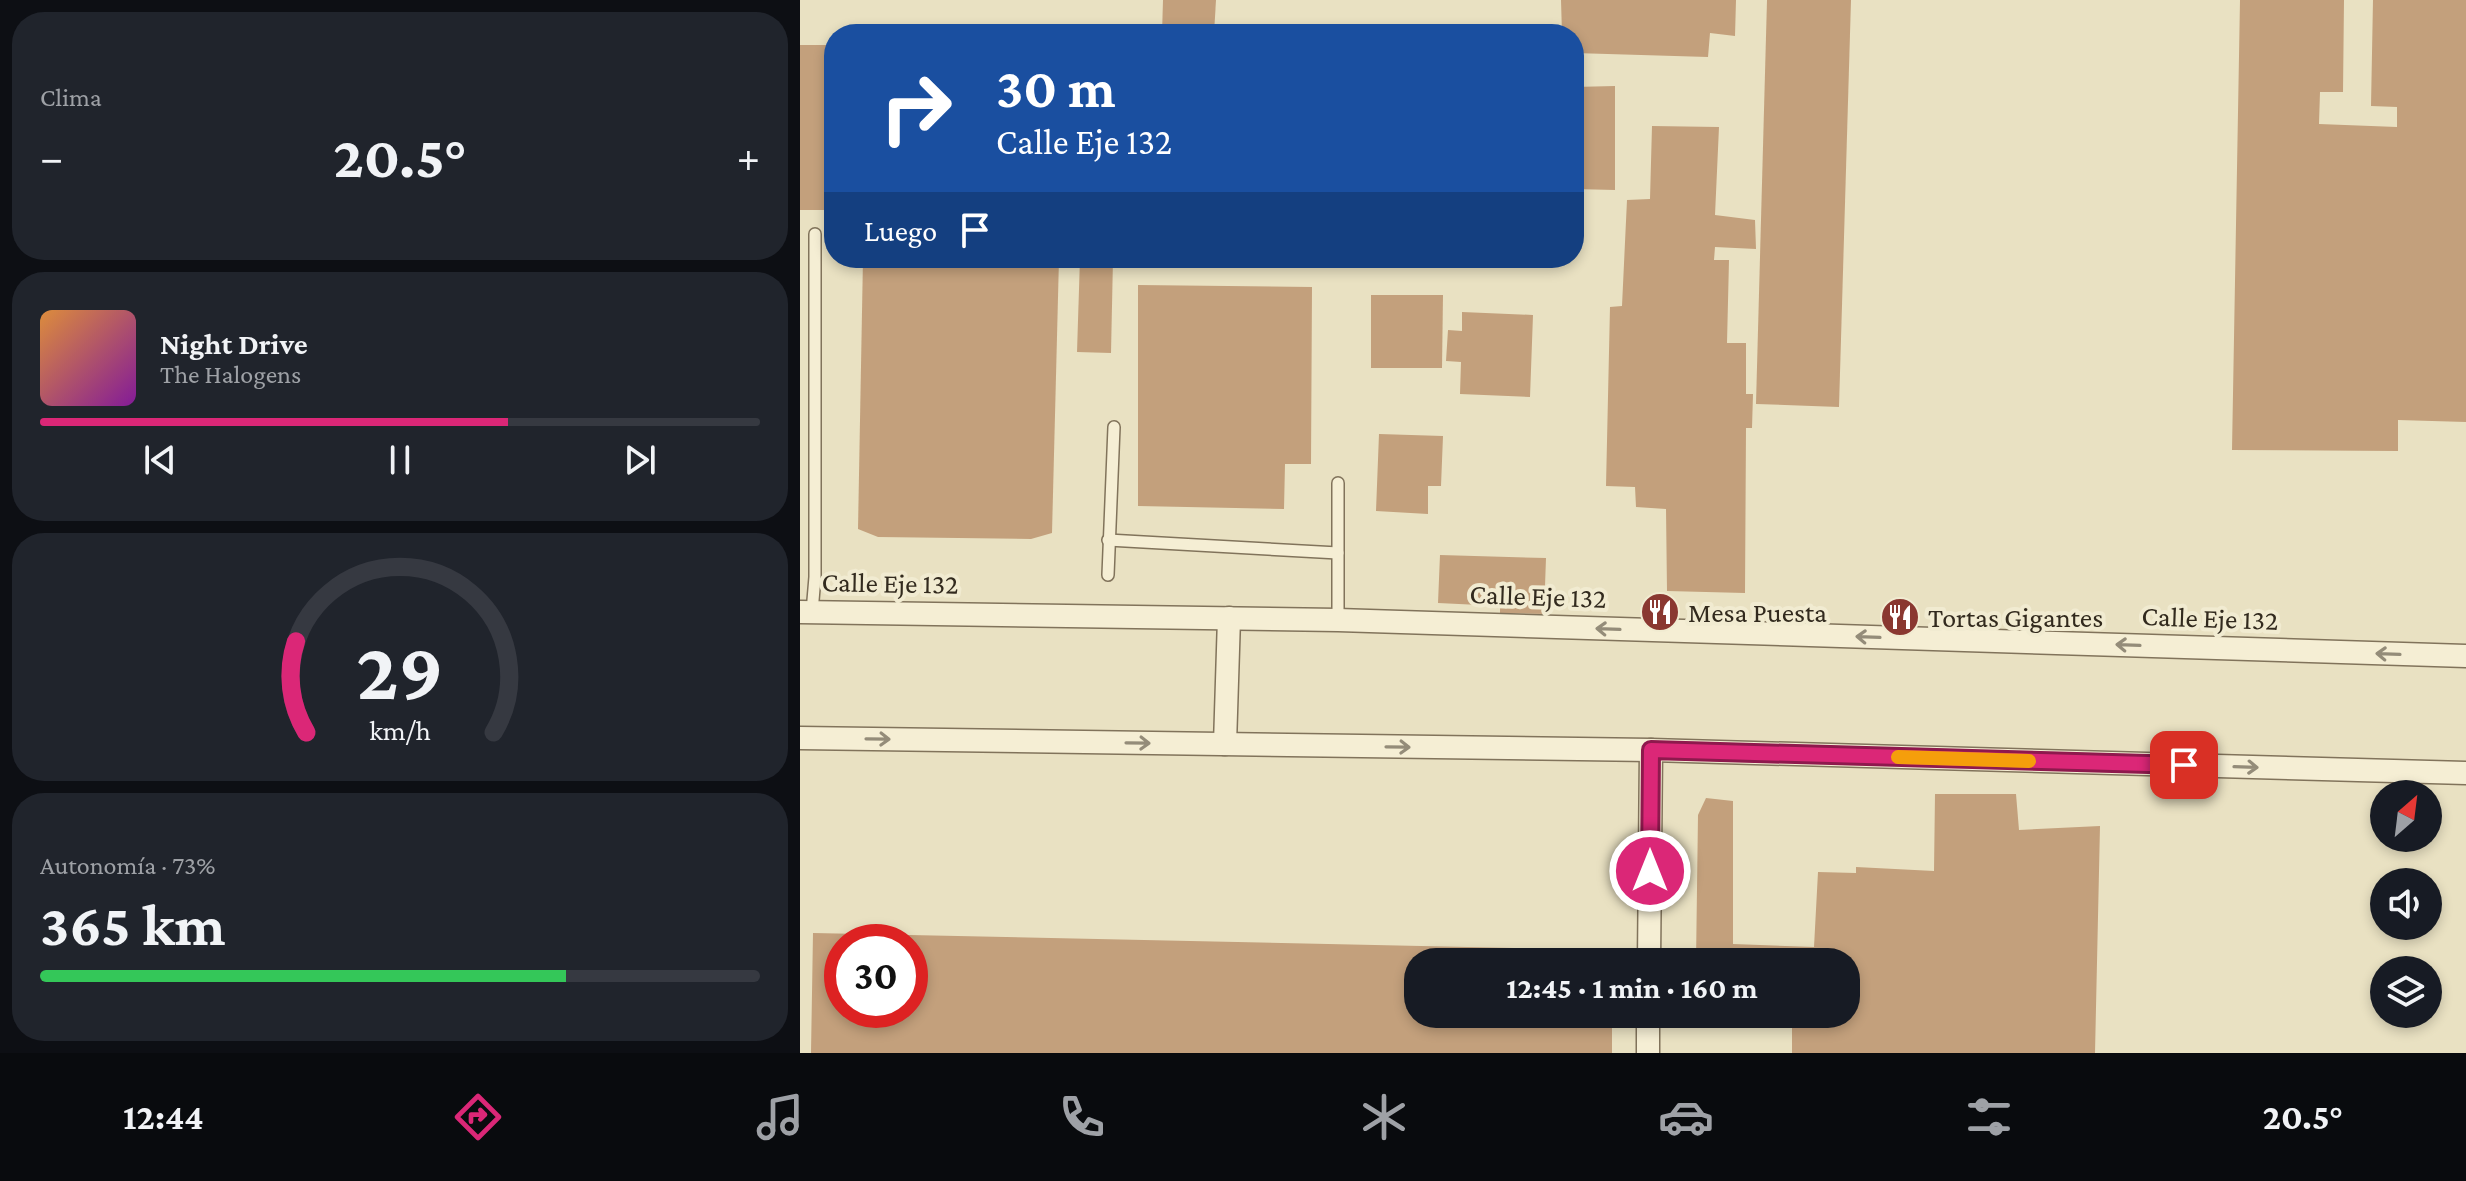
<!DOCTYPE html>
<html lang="es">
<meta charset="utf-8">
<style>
:root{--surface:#171b24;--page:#20242c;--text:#f1f3f6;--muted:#9ea1a6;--line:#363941;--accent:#db2777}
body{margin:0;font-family:"Crimson Pro",serif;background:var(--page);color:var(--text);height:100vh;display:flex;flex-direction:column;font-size:30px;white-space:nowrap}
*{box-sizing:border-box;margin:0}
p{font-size:26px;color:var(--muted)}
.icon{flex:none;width:44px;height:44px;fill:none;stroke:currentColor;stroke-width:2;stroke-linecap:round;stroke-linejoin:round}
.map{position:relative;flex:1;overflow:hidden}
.side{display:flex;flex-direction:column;gap:12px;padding:12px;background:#0d0f14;width:800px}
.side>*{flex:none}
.banner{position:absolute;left:24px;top:24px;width:760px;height:244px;border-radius:32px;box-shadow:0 4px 12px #0003;background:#1a4fa0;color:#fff;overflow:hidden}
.needle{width:52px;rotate:28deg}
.tools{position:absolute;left:1570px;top:780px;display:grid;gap:16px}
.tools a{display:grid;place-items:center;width:72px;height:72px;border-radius:50%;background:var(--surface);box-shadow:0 4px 12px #0003;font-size:40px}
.speed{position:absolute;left:24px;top:924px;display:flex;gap:16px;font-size:40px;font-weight:700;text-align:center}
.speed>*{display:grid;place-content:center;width:104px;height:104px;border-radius:50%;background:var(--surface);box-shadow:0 4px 12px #0003;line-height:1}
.speed .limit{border:12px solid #d22;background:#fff;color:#111}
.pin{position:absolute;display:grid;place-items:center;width:68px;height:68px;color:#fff;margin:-34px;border-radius:16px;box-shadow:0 4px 12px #0006}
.me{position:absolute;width:88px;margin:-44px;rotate:0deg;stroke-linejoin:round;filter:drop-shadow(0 0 6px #0008)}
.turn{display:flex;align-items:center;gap:28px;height:168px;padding:0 40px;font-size:36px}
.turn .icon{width:104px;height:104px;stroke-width:2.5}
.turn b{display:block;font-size:56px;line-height:68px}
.then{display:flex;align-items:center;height:76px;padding:0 40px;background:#0003;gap:16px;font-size:30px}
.big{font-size:60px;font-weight:700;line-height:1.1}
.side .card{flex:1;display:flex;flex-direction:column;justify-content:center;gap:12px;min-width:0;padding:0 28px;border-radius:32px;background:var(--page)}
.side .dial{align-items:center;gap:0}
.dial svg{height:208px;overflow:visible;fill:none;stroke:var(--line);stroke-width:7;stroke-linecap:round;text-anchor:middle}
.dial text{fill:var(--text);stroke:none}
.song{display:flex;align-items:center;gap:24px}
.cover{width:96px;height:96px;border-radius:12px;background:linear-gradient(135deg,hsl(30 70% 55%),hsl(290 70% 35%))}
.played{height:8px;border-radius:4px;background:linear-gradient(90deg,var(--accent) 65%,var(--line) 65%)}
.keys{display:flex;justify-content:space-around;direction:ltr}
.heat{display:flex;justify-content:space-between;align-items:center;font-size:44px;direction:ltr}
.charge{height:12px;border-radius:6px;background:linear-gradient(90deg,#34c759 73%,var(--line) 0)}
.trip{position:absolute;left:604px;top:948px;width:456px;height:80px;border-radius:32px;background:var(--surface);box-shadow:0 4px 12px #0003;font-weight:700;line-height:80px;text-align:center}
.dock{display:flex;height:128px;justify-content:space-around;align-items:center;background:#090b0e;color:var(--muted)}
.dock .icon{width:56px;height:56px}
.dock .selected{color:var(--accent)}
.dock b{font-size:36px;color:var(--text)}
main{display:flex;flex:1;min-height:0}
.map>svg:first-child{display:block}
</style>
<main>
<section class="side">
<div class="card"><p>Clima</p>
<div class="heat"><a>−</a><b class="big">20.5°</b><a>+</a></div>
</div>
<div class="card">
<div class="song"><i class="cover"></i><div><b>Night Drive</b><p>The Halogens</p></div></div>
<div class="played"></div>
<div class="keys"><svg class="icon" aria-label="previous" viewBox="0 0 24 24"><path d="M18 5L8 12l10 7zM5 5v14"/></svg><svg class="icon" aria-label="pause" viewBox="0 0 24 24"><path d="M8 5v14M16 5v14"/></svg><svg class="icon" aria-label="next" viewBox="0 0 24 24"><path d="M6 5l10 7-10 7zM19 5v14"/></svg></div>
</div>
<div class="card dial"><svg viewBox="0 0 100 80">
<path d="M14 69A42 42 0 1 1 86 69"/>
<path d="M14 69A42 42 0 0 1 10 34" stroke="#db2777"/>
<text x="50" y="56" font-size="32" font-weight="700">29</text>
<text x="50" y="72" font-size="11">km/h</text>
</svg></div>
<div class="card"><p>Autonomía · 73%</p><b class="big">365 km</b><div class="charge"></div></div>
</section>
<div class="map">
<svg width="1666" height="1053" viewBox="0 0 1666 1053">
<rect width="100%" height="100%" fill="#e9e1c2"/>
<g fill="#c3a07c" fill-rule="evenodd">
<polygon points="363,0 416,0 414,34 362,34"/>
<polygon points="761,0 936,0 935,36 910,33 908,57 774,53 774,34 762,34"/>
<polygon points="967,0 1051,0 1039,407 956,404"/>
<polygon points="1440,0 1544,0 1543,92 1520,92 1519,124 1597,127 1597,107 1571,106 1573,0 1666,0 1666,422 1598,420 1598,451 1432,450"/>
<rect x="0" y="45" width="34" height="165"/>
<polygon points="815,86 815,190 774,189 774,87"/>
<polygon points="852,126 919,127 915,215 955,220 956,249 915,247 914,260 929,260 927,343 946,343 946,394 953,394 952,428 946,428 945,593 867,591 866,509 836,507 835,487 806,486 810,307 822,306 827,200 850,199"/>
<polygon points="63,258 259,258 252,533 231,539 78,537 58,529"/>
<polygon points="280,258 313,258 311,353 277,352"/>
<polygon points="338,285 512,287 511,464 485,464 484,509 338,506"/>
<polygon points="571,295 643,295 642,368 571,368"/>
<polygon points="662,312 733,315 730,397 660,394 661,362 646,361 648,330 662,331"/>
<polygon points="579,434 643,436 641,486 628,486 628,514 576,511"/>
<polygon points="640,555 746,558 744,614 700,613 700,606 638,603"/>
<polygon points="1135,794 1216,794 1219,830 1300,826 1295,1053 992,1053 992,1014 1046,1014 1046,962 896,962 898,815 906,798 933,801 933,944 1014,947 1018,872 1056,873 1056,867 1134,871"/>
<path d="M13,933L813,950V962H618V1014H812V1053H11ZM42,942H110V1010H42Z"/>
</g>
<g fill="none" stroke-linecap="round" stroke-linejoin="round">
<g stroke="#81735b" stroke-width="14">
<g id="service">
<polyline points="308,540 538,553"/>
<polyline points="308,575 314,427"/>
<polyline points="12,612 15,577 15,234"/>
<polyline points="538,620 538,483"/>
</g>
</g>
<g stroke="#81735b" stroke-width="25">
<g id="minor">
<polyline points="0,612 538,620 1666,656"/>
<polyline points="0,738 851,750 1666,773"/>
<polyline points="425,744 429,618"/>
<polyline points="849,962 851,750"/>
<polyline points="848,1053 848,1014"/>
</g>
</g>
<use href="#service" stroke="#f5eed4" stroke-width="11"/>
<use href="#minor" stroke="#f5eed4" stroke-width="22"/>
</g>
<defs><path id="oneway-shaft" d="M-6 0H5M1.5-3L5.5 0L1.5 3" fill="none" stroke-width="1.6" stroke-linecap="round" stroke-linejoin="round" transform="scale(2)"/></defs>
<g stroke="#948c79">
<use href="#oneway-shaft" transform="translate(808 629) rotate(-178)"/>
<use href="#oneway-shaft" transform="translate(1068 637) rotate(-178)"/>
<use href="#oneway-shaft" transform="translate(1328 645) rotate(-178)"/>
<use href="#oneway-shaft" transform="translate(1588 654) rotate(-178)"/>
<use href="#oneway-shaft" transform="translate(78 739) rotate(1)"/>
<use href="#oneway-shaft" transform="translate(338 743) rotate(1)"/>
<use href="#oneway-shaft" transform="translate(598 747) rotate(1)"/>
<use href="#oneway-shaft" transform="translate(1446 767) rotate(2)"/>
</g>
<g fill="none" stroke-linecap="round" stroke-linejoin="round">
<g stroke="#8e194d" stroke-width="20">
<polyline id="route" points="850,871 851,750 1384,765"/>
</g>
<use href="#route" stroke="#db2777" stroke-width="14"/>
<polyline stroke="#f59e0b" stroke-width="14" points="1098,757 1229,761"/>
</g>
<defs>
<g id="restaurant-disc" transform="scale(2)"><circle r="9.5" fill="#8a3831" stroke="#f1ebd1"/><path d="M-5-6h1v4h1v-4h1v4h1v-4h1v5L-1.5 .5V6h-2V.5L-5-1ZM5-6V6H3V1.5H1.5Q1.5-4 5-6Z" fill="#fff"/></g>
</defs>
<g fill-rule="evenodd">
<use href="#restaurant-disc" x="860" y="612"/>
<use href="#restaurant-disc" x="1100" y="617"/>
</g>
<g text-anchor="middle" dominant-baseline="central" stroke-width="8" stroke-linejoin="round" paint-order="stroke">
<g font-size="28" fill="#322a1e" stroke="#f1ebd1">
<text transform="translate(90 583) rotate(1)">Calle Eje 132</text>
<text transform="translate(738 596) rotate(2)">Calle Eje 132</text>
<text transform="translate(1410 618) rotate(2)">Calle Eje 132</text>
</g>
<g font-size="28" fill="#322a1e" stroke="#f1ebd1" text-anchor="start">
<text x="888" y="612">Mesa Puesta</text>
<text x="1128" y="617">Tortas Gigantes</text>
</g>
</g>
</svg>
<div class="tools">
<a><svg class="needle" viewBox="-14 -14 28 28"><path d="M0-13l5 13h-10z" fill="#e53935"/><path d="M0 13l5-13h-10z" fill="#9ea1a6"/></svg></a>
<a><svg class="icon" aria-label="sound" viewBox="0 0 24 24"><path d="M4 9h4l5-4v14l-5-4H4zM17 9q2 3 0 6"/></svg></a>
<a><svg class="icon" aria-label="layers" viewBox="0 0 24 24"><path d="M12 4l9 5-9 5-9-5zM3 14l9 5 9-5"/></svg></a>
</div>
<div class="speed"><div class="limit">30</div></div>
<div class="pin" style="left:1384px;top:765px;background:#d93025"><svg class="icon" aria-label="arrive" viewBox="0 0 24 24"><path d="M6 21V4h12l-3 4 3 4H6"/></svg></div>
<svg class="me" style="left:850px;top:871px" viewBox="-20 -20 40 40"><circle r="17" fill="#db2777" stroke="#fff" stroke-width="3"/><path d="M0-11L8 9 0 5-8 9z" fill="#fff"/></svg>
<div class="trip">12:45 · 1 min · 160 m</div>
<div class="banner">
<div class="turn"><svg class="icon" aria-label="right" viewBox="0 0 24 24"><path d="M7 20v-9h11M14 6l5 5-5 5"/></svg><div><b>30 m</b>Calle Eje 132</div></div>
<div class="then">Luego<svg class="icon" aria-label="arrive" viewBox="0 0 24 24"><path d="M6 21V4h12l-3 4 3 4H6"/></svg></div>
</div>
</div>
</main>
<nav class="dock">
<b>12:44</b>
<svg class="icon selected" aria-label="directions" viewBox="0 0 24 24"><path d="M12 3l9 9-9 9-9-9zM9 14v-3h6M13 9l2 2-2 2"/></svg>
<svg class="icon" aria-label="music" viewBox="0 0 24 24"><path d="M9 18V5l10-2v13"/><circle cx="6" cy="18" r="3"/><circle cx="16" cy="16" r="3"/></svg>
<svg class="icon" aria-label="phone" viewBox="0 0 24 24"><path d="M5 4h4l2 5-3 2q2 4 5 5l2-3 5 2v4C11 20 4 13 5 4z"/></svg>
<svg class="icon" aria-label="climate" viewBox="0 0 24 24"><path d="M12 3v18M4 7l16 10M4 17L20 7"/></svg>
<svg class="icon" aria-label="car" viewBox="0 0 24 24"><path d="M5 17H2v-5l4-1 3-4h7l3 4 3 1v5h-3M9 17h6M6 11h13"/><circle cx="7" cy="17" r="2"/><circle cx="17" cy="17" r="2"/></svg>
<svg class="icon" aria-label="filters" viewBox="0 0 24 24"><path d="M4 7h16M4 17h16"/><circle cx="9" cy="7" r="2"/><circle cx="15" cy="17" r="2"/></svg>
<b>20.5°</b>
</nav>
